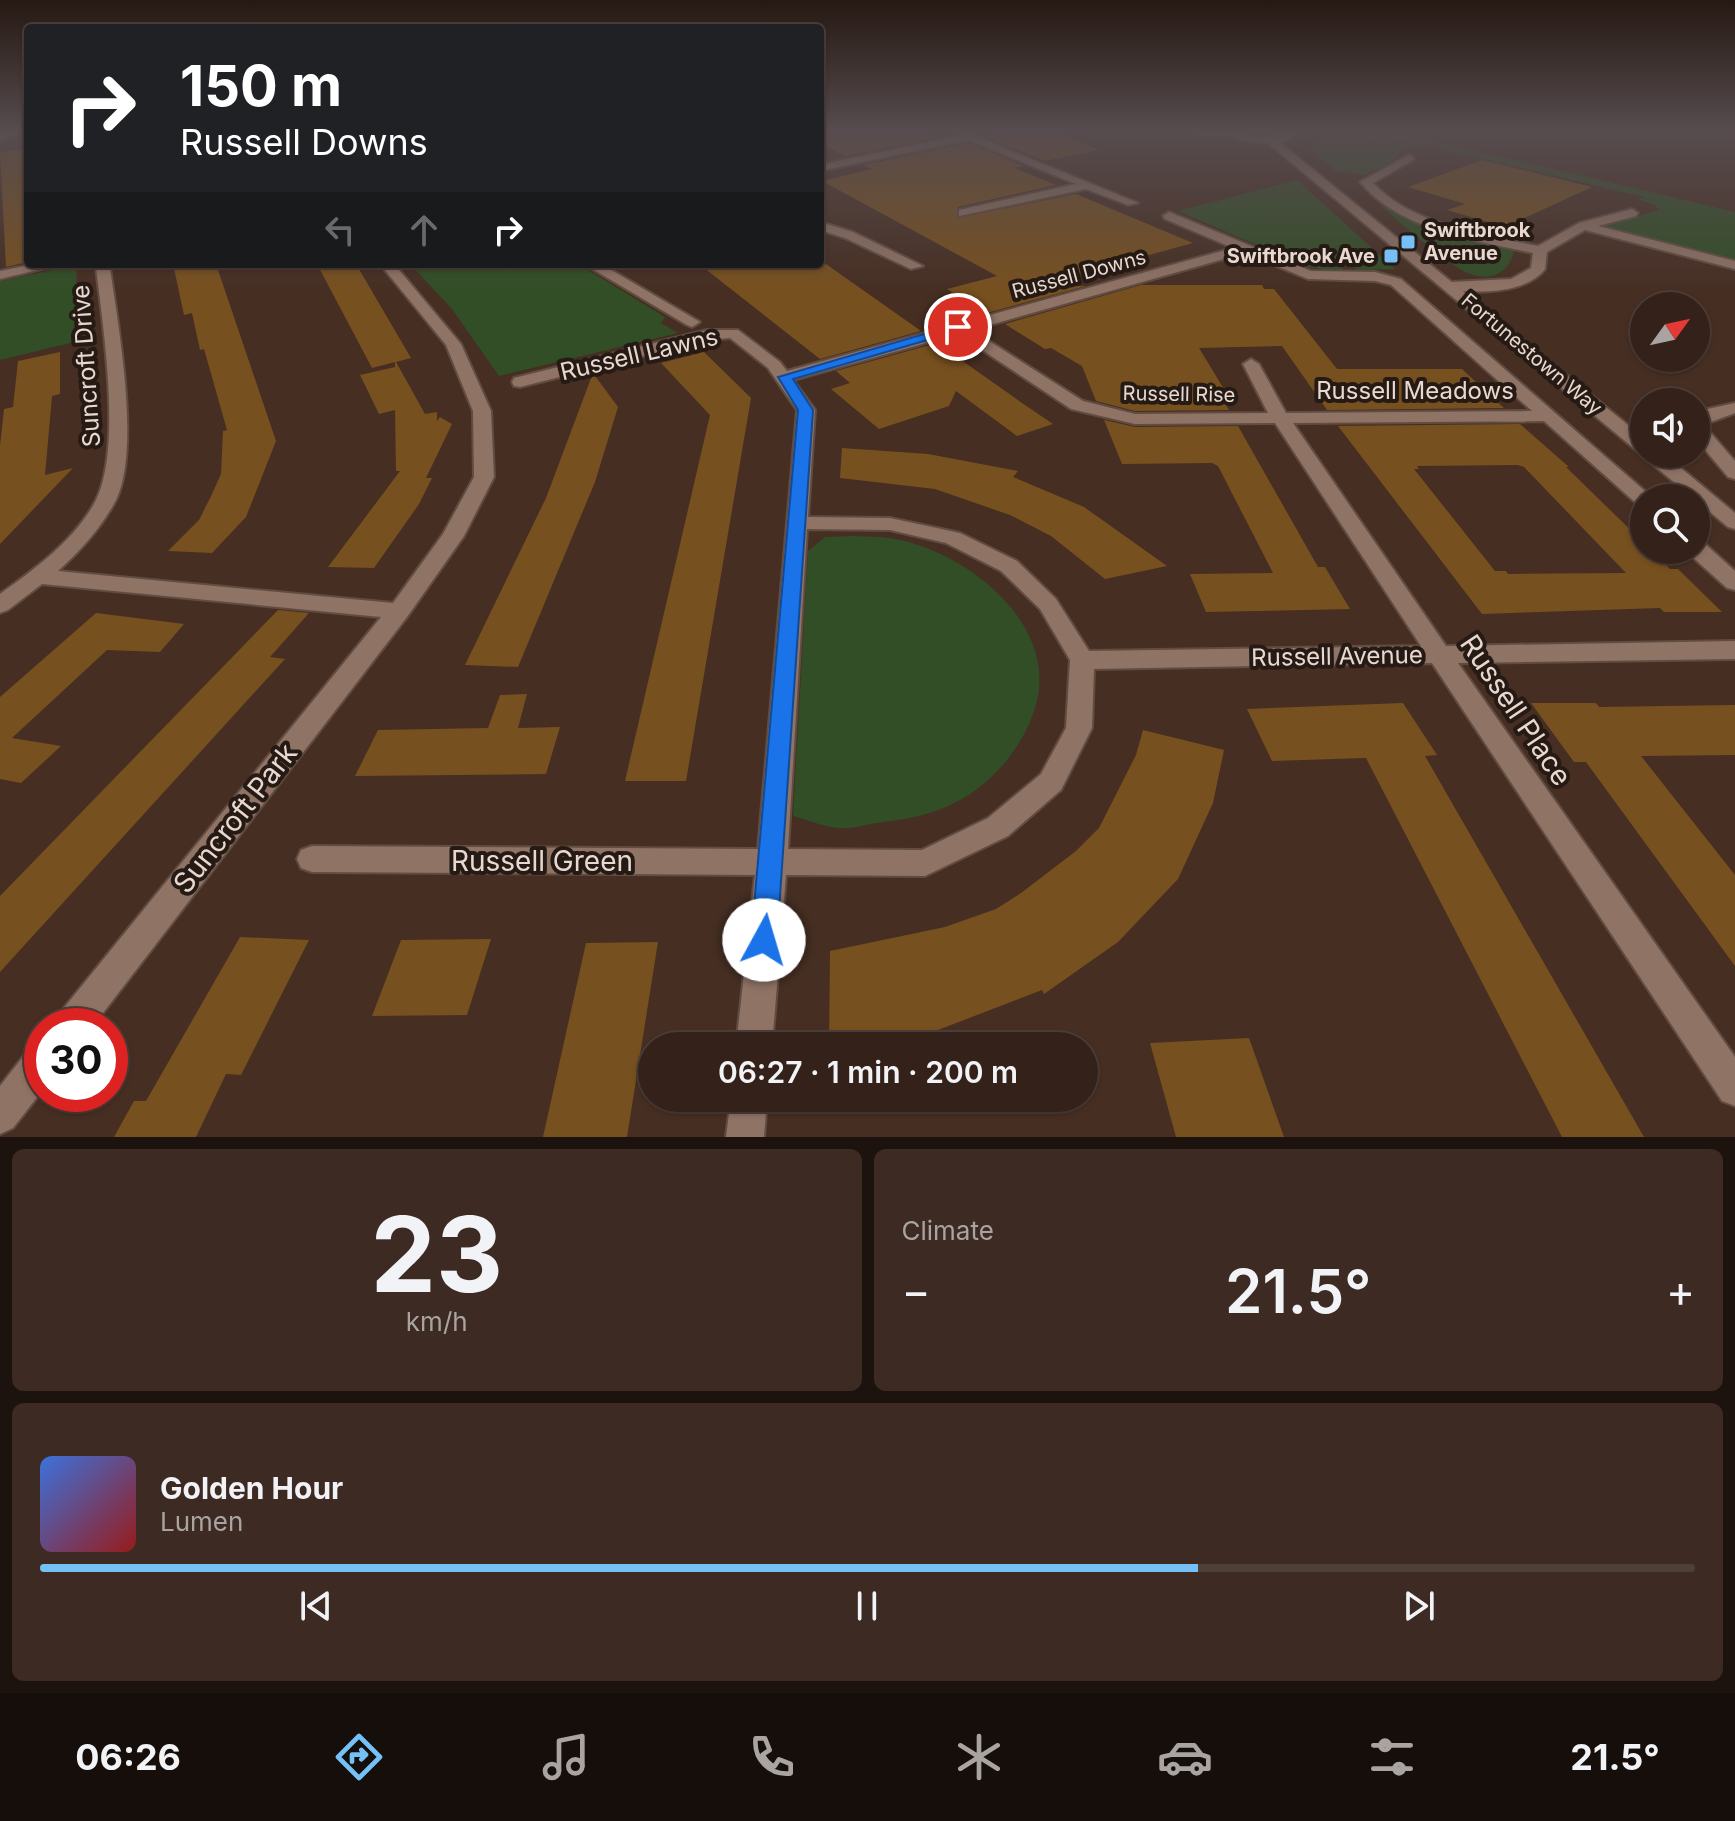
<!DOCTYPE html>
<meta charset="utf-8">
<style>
:root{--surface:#34221a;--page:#3c2a23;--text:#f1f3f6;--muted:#a9a4a2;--line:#4e3f39;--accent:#75c0f6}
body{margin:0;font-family:Inter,sans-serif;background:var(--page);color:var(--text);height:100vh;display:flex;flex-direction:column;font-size:30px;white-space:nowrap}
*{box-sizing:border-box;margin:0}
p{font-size:26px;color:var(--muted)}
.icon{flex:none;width:44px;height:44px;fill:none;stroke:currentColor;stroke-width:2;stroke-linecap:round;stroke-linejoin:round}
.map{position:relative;height:1137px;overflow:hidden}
.details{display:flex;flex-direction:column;gap:12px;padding:12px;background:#1d130e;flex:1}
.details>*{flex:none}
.guide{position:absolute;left:24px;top:24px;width:800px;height:244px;border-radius:8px;box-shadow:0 2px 6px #0004,0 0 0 2px var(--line);background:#202124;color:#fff;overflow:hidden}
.needle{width:52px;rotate:57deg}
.buttons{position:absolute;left:1630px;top:292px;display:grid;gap:16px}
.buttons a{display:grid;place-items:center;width:80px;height:80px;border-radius:50%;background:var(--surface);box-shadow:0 2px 6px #0004,0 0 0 2px var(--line);font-size:40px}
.speed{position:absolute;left:24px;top:1008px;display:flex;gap:16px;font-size:40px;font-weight:700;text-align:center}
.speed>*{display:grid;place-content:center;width:104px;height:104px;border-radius:50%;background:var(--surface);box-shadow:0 2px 6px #0004,0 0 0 2px var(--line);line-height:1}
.speed .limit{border:12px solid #d22;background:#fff;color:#111}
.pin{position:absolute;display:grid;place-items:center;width:68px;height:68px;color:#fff;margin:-34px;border:4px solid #fff;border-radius:50%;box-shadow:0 2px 8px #0007}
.me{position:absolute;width:88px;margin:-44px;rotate:6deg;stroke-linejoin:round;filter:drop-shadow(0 0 6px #0008)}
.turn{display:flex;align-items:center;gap:28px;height:168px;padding:0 24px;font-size:36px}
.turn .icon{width:104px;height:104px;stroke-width:2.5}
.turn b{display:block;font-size:56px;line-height:68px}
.lanes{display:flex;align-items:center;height:76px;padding:0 24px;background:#0003;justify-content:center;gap:40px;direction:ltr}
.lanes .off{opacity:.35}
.big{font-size:60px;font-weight:600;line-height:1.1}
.details .widget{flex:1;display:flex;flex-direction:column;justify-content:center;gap:12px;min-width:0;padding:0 28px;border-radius:12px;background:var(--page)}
.details .dial{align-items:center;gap:0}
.dial b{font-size:104px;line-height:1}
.song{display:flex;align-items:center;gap:24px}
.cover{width:96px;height:96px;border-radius:12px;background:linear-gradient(135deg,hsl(220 70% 55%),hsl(0 70% 35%))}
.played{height:8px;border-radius:4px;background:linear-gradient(90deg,var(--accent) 70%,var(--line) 70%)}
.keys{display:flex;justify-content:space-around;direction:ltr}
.heat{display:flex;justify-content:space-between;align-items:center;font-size:44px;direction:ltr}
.details .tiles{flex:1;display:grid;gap:12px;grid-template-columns:1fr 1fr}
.widget:last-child{grid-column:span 2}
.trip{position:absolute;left:638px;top:1032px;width:460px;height:80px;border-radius:40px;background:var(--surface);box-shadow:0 2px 6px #0004,0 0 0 2px var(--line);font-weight:600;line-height:80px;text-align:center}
.tabs{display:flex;height:128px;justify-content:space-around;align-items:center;background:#150e0a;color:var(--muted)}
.tabs .icon{width:56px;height:56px}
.tabs .current{color:var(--accent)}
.tabs b{font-size:36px;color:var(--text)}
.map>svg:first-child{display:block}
</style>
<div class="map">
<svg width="1735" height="1137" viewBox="0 0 1735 1137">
<rect width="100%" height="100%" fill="#462e22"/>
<g fill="#314e26">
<polygon points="1410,135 1735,212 1735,260 1608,227 1609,224 1660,210 1655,205 1638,199 1644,197 1424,145 1403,150 1387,165 1364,175 1336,171 1309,149 1317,139"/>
<polygon points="1297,180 1395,269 1357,270 1351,265 1340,266 1343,270 1310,268 1178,211"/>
<path d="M1379,205L1514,249C1511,272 1491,283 1468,273C1446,264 1401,222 1379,205Z"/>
<polygon points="410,264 578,264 665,317 661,323 678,333 499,376 452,309"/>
<polygon points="77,265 74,342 0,360 0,281"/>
<path d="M852,536C866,537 881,536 895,539C963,551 1052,618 1038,696C1029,742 991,788 948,806C927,816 900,820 877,823C865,825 852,829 841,828C826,828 808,820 793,816L808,551L825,537Z"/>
</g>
<g fill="#77501f" fill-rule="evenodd">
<polygon points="820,132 920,132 935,138 846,156 820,143"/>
<polygon points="1015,132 1052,132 1100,150 1045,161 986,137"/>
<polygon points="968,143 1024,166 1014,168 1056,185 958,207 957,218 1076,194 1193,243 1050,282 1051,286 1086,286 987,313 947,289 997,276 822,181 872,169 863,165"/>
<polygon points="28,148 28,262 6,267 0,152"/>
<polygon points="1482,160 1592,187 1505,227 1447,210 1465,204 1408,187"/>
<polygon points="173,264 216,264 276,441 246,517 212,553 168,551 199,520 212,494 221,474 223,431 227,430 204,349 200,350 192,313 184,315"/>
<polygon points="317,264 356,264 411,358 396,362 425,414 437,412 437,421 440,417 452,424 426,478 432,478 419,504 374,568 328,567 400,471 396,471 395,410 379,414 360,375 395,367 395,362 372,368"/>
<polygon points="699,264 826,264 921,331 820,359"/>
<polygon points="1141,285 1262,285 1264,289 1274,289 1337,369 1462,369 1504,408 1327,410 1282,346 1199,348 1227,394 1219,394 1229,410 1135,411 1096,401 1082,366 1051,348 1045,349 1005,324"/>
<polygon points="937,343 1025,405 1053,424 1017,436 956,391 949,406 879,429 831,389 850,383 836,371"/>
<polygon points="60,352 60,394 52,396 45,475 73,468 0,544 0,446 4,409 13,407 18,361"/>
<polygon points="704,352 751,398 686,781 625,781 710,415 661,363"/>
<polygon points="593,373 618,407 595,482 518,667 465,665 546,498"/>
<polygon points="1104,420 1135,427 1238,426 1318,567 1325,567 1350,609 1206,612 1190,574 1273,573 1218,466 1212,463 1122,464"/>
<path d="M1520,424L1569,467H1566L1644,543V550H1651L1670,569H1678L1722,612H1664L1660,608L1482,614L1338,426ZM1518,465L1524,467L1626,573L1508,574L1506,571H1495L1414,469H1419L1417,466Z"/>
<polygon points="842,448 928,454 1018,471 1013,477 1084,507 1167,566 1105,579 1051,536 1010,515 935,489 840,478"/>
<polygon points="278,610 309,613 270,657 285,659 0,972 0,896"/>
<polygon points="96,613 184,624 160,652 107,650 12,738 61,746 21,783 0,779 0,697"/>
<polygon points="527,694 518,728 560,727 546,774 355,776 378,730 488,728 500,695"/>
<polygon points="1403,703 1437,755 1425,756 1644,1137 1562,1137 1366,758 1272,761 1247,709"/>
<polygon points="1531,703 1596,703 1599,707 1735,705 1735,755 1641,756 1735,875 1735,966 1586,762 1574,762"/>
<polygon points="1143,730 1224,750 1213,803 1178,879 1118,942 1044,994 1042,990 938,1030 855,1046 829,1046 830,951 945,927 996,909 1021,893 1076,851 1099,828 1136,755"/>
<polygon points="240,937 309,940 241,1075 226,1074 196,1137 114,1137 134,1101 146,1101"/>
<polygon points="491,939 467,1015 372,1016 401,940"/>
<polygon points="658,942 627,1137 543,1137 586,943"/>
<polygon points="1249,1038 1284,1137 1176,1137 1150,1043"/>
</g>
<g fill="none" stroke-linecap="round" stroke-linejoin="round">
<g stroke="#614c42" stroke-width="4">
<g id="minor">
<polygon points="5,132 17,132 0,141 0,134"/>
<polygon points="959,132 965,132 1138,203 1128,205 1086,189 959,216 959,210 1076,184 968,140 820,171 820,165 958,136"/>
<path d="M1195,132H1235C1226,137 1204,137 1195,132Z"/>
<path d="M1409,155L1414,158L1413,160L1373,183C1412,225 1484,235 1538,246L1579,223L1632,209L1638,213L1636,216L1598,226L1735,261V269L1585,230L1547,252L1545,269C1526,294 1475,294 1446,289V283L1451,282L1511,279L1531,268L1533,253C1477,241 1399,230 1360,182Z"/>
<path d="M1169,212L1311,271L1375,272L1401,279L1653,498H1644V506L1637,504L1544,421L1293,423L1446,646L1735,641V659L1458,663L1735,1057V1106L1722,1101L1432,663L1094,669L1092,728L1061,790L1008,836L925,876L786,875L772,1046H736L755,875L312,872L301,868L297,859L301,850L312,846L758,849L797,410L768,368L730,338L707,340L520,387L514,386L512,382L514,378L707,330H738L780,362L787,371L1233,248L1165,219L1163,216ZM1245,253L1308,279L1375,281L1391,285L1532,411L1286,413L1259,364L1251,359L1243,364L1268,413L1135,414L1083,401L972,330ZM958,334L1071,409L1135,424L1275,423L1421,646L1089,651L1056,599L1017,561L960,533L890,518L808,517L815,410L793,380ZM807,529L890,530L946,543L1001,571L1040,609L1070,660L1066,728L1041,774L988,818L922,850L788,849Z"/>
<polygon points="820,222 853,232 923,266 911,269 845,238 820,230"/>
<polygon points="35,264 62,264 0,279 0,271"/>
<path d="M380,264H394L461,344L491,411L494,477L464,536L407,617L93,1026H54L59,1014L381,617L42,584L8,610L0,613V594C35,569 76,539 96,500C122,448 103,326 96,268L103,264L110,268C118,325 141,449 116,500C102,527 80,551 58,571L393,603L443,534L474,477L473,411L446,345Z"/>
<polygon points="584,264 601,264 700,322 692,327 687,325"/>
<polygon points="1735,403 1735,413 1708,423 1709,431 1735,461 1735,479 1728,477 1696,439 1696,415 1703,410"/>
<polygon points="1696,541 1704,543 1735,571 1735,590 1727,588 1688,553 1687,550 1696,550"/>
<polygon points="42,1044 42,1091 13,1128 0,1134 0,1086 29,1049"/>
<polygon points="731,1098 767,1098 764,1137 726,1137"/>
</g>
</g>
<g stroke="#614c42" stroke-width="4">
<polygon id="tertiary" points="1224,132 1264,137 1295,132 1290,139 1279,142 1644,438 1644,454 1664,454 1735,513 1735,529 1728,527 1645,458 1643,454 1644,452 1637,451 1268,143 1243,140"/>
</g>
<use href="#minor" fill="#8f7365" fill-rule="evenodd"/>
<use href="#tertiary" fill="#8f7365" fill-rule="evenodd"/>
</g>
<linearGradient id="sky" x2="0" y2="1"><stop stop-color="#261913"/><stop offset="0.45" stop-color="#574c4f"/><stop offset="1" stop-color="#574c4f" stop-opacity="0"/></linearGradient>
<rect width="1735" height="291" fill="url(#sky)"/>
<polygon fill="#1a73e8" stroke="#114b97" stroke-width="2" points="958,324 962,325 962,330 793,379 813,410 777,940 773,949 764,953 755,949 751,940 798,410 778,377"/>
<g fill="#75c0f6" stroke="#251a14" stroke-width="3">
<rect x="1400" y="234" width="16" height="16" rx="4"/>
<rect x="1383" y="248" width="16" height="16" rx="4"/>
</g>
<g text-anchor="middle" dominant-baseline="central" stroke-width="8" stroke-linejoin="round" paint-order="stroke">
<g font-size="20" font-weight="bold" fill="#e8d8d0" stroke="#251a14" text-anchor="start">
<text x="1424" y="230">Swiftbrook<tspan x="1424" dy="23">Avenue</tspan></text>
<text x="1375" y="256" text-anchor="end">Swiftbrook Ave</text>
</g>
<g font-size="20" fill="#e8d8d0" stroke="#251a14">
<text transform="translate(1079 274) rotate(-15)">Russell Downs</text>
<text transform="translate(1532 354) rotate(40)">Fortunestown Way</text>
<text transform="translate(1179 394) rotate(1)">Russell Rise</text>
</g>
<g font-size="24" fill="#e8d8d0" stroke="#251a14">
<text transform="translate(639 354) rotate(-13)">Russell Lawns</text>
<text transform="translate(86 366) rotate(-94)">Suncroft Drive</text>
<text x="1415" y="390">Russell Meadows</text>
<text transform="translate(1337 656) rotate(-1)">Russell Avenue</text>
</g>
<g font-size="28" fill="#e8d8d0" stroke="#251a14">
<text transform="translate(1516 710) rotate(56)">Russell Place</text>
<text transform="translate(235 818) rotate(-52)">Suncroft Park</text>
<text x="542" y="861">Russell Green</text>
</g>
</g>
</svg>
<div class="buttons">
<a><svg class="needle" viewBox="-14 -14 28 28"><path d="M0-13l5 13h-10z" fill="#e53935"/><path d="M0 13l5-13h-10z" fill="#a9a4a2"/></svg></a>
<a><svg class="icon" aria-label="sound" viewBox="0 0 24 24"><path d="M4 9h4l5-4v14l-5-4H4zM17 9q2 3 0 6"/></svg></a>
<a><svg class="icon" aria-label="search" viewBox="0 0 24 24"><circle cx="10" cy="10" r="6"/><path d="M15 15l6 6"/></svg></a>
</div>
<div class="speed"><div class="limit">30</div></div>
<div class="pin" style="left:958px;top:327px;background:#d93025"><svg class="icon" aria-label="arrive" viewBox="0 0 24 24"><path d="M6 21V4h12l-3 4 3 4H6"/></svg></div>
<svg class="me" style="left:764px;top:940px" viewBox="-20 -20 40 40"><circle r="19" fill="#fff"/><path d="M0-13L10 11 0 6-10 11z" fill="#1a73e8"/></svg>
<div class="trip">06:27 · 1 min · 200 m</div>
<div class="guide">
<div class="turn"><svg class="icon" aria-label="right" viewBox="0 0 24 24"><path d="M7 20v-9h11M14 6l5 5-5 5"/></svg><div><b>150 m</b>Russell Downs</div></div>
<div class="lanes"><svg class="icon off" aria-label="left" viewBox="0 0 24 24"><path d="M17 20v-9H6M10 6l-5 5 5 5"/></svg><svg class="icon off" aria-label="ahead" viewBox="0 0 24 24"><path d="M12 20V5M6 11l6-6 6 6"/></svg><svg class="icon" aria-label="right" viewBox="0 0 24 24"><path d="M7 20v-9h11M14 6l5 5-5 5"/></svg></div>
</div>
</div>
<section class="details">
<div class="tiles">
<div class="widget dial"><b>23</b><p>km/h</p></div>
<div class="widget"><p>Climate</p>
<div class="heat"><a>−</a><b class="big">21.5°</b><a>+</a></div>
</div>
<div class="widget">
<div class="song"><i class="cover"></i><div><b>Golden Hour</b><p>Lumen</p></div></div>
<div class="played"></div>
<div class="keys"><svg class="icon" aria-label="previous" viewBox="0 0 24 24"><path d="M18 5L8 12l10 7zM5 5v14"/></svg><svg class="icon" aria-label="pause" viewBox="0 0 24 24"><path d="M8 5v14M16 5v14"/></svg><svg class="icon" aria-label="next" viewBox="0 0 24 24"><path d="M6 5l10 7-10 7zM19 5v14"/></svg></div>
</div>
</div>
</section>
<nav class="tabs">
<b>06:26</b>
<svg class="icon current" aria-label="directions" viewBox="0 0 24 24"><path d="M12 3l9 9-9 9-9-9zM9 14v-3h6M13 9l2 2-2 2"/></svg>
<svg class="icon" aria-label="music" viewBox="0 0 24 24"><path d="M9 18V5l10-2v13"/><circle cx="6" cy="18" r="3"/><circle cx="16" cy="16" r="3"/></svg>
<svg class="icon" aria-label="phone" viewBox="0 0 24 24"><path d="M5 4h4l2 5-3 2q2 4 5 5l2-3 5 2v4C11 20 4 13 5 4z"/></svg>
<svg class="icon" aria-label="climate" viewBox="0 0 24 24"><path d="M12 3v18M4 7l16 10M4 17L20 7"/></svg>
<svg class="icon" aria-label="car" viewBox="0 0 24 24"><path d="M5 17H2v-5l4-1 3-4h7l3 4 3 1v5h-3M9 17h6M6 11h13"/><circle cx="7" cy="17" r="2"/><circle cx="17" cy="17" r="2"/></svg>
<svg class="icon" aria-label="filters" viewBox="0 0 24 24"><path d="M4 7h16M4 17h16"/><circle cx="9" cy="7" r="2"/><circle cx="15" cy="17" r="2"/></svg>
<b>21.5°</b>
</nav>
